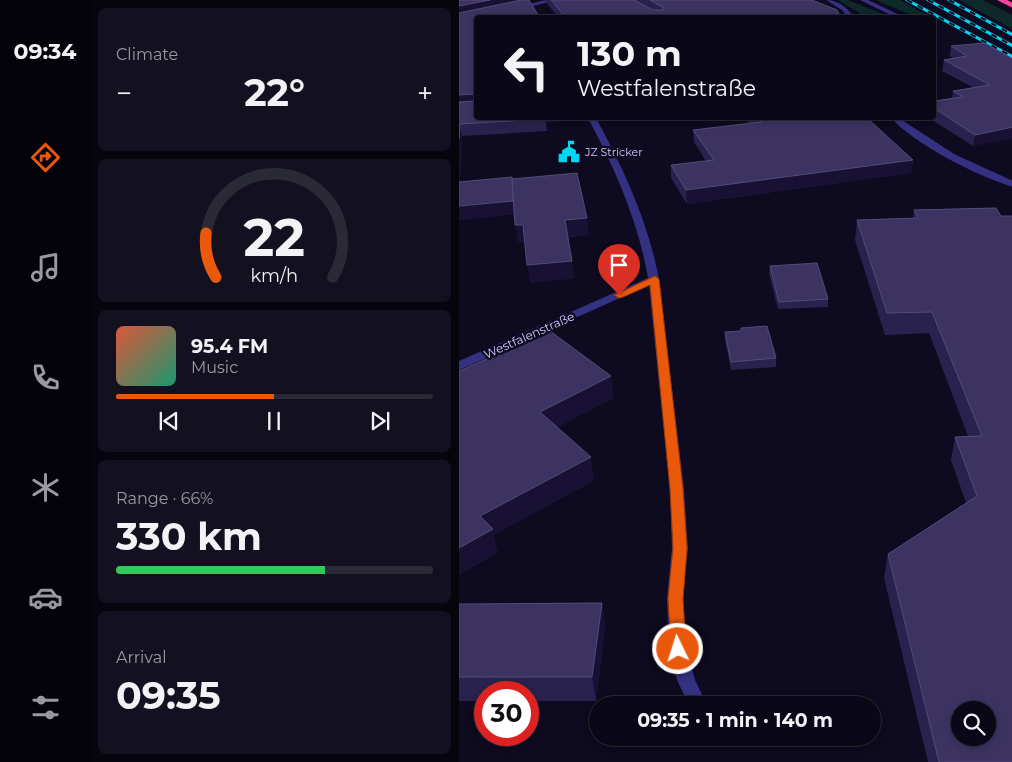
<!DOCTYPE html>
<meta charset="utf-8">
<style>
:root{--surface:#0a0817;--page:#131120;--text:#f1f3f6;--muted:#999aa1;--line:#2a2936;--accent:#ea580c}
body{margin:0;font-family:Montserrat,sans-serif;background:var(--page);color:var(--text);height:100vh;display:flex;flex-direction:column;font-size:19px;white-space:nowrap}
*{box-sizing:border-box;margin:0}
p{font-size:16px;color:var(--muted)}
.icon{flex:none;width:28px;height:28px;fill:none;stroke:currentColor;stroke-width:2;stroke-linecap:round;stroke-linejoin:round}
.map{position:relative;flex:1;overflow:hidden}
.side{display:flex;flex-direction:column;gap:8px;padding:8px;background:#06040d;width:369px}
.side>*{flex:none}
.banner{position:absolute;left:15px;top:15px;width:462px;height:105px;border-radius:5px;box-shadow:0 2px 8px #0003,0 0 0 1px var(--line);background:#0a0817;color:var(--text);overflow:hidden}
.fabs{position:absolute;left:492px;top:701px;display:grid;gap:10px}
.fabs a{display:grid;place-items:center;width:45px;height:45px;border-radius:50%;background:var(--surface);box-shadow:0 2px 8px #0003,0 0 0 1px var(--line);font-size:25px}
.speed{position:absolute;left:15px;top:681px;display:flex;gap:10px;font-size:25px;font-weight:700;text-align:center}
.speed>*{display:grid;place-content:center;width:65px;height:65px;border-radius:50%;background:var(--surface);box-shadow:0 2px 8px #0003,0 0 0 1px var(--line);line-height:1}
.speed .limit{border:8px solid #d22;background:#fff;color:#111}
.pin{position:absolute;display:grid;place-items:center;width:42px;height:42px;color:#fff;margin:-51px -21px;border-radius:50% 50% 50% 0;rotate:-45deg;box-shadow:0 0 5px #0007}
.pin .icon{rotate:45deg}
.me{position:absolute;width:55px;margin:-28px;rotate:356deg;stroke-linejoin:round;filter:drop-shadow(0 0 4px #0008)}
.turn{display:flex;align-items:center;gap:18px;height:105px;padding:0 20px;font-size:22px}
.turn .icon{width:65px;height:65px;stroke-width:2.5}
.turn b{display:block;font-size:35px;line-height:42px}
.big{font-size:38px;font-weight:700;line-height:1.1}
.side .tile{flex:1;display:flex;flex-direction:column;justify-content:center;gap:8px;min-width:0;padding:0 18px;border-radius:8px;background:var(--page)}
.side .dial{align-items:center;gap:0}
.dial svg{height:130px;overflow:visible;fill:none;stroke:var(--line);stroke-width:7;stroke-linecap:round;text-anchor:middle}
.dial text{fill:var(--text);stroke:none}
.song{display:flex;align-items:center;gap:15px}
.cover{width:60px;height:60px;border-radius:8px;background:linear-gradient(135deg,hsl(10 70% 55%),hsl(160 70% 35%))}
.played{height:5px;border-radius:2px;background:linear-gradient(90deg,var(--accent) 50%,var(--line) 50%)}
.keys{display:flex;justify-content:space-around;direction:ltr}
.heat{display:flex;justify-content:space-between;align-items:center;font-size:28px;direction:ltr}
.charge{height:8px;border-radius:4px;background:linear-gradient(90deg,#34c759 66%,var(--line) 0)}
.trip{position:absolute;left:130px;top:696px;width:292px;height:50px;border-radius:25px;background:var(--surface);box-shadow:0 2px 8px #0003,0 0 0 1px var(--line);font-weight:700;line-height:50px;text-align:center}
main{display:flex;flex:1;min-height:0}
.tabs{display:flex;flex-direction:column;width:90px;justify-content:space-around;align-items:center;background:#040309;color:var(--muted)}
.tabs .icon{width:35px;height:35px}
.tabs .selected{color:var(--accent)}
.tabs b{font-size:22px;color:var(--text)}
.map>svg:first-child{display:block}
</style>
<main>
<nav class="tabs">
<b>09:34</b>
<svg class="icon selected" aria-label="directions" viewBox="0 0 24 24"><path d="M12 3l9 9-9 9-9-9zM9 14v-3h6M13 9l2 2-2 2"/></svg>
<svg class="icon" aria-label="music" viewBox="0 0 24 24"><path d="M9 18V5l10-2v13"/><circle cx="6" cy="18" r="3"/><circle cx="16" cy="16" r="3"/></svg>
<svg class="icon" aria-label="phone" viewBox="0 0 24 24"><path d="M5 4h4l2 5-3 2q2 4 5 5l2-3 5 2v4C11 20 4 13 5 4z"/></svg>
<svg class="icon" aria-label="climate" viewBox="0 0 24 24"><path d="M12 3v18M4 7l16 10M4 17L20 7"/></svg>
<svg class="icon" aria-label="car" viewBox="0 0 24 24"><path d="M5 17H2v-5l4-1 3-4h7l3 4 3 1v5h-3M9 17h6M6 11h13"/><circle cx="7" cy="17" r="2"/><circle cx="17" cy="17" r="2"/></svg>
<svg class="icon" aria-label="filters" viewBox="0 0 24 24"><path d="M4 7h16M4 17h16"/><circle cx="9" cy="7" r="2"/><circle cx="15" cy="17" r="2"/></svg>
</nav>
<section class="side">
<div class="tile"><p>Climate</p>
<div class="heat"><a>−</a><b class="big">22°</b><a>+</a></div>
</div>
<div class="tile dial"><svg viewBox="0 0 100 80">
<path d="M14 69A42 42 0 1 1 86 69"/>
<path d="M14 69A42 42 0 0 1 8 42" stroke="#ea580c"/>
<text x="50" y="56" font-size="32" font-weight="700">22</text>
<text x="50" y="72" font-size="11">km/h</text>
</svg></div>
<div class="tile">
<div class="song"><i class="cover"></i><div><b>95.4 FM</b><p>Music</p></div></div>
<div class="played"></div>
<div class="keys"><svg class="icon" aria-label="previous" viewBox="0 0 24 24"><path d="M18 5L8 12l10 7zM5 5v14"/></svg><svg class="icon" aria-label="pause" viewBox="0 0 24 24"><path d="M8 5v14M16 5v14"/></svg><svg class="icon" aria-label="next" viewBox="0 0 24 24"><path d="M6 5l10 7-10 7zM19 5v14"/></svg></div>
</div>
<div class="tile"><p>Range · 66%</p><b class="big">330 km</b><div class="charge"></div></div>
<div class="tile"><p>Arrival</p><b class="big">09:35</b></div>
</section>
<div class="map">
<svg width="554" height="762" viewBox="0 0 554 762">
<rect width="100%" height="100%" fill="#0e0a1f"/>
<g fill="#0d2929">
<polygon points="379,0 389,0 431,17 407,17"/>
<polygon points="417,0 441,0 468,15 456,17"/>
<polygon points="500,0 524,0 553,15 553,29"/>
</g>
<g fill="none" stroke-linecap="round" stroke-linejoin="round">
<g fill="#353182" fill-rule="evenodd">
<polygon points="87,0 99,0 56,10 53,8"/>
<path d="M367,0C380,0 388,8 396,18H389L383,10Z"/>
<polygon points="401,0 409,0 447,18 438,18"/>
<path d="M129,118H137C165,170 189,221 200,279L225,489L229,548L224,599L228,649L236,680L248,705H230L218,680L210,649L208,599L213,548L211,489L190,285L0,370V361L189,278C179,220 156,169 129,118Z"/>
<path d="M432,118H440L495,154L554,181V187C518,176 457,145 432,118Z"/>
</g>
<polygon fill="#ff439b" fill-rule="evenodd" points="538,0 548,0 554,3 554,8"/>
<g stroke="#00d7f3" stroke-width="3">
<g id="rail">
<polyline points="448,0 554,57"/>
<polyline points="469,0 554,46"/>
<polyline points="490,0 554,35"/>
</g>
</g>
<use href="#rail" stroke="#0e0a1f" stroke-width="2" stroke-dasharray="6" stroke-linecap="butt"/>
</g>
<g fill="#2a224e">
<polygon points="0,0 18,18 18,118 113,119 87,123 88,131 3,136 1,182 53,179 130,235 109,237 115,278 71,283 66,242 59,242 56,214 0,220"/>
<polygon points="87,0 353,0 382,18 100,18 88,4"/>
<polygon points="492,46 554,59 514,146 470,118 475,118 475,101 493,98 494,91 515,88 483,71 485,60 494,58 491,56"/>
<polygon points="284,118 408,118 454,160 452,173 228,204 212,178 212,165 247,161 235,142 234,130 290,123"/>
<polygon points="537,208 554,762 469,762 425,578 429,554 507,503 492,460 496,437 509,436 470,333 426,335 396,240 398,220 454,218 455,210"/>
<polygon points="311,266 369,299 369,307 319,309 310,274"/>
<polygon points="282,328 317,358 317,367 272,370 266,340 266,332 282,331"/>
<polygon points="143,603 146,627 137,701 69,701 69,692 26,692 26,701 0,701 0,604"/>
</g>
<g fill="#181133">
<polygon points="31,0 67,0 0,17 0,6"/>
<polygon points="16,94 18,103 0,107 0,95"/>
<polygon points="86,118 113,118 113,119 87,123"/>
<polygon points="1,124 3,136 0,195 0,139"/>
<polygon points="554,127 554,139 514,146 516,135"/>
<polygon points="454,160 452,173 228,204 227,190"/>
<polygon points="53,177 56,214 0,220 0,206"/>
<polygon points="128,218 130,235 108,237 106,220"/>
<polygon points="56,225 64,225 67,242 59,242"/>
<polygon points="113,261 115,278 71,283 68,265"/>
<polygon points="152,376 155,398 84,435 81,412"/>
<polygon points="132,457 135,481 35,535 39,553 0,575 0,548 21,516"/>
<polygon points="143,603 146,627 137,701 133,677"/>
</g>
<g fill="#3c3361" stroke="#534b7a" fill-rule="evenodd">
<polygon points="0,0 31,0 0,6"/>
<polygon points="62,0 70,0 81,18 18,18 18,98 16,94 0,95 0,13"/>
<polygon points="92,0 175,0 194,10 204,10 205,8 191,0 353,0 378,10 382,18 107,18"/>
<polygon points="526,43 554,59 554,127 516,135 475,108 475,101 504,97 494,91 531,85 485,60 508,56 492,46"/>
<polygon points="18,100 18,118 86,118 86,119 1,124 0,139 0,102 16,101"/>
<polygon points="298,118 408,118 454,160 227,190 212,165 255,160 234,130 302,122"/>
<polygon points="118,173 128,218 106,220 113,261 68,265 64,225 56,225 53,179"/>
<polygon points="53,177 54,201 0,206 0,182"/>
<path d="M537,208L542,216H554V762H480L429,554L518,496L496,437L523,436L473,312L428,313L398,220L459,218L455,210ZM501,710H529V738H501Z"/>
<polygon points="358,263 369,299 320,302 311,266"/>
<polygon points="308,326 317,358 272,362 266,332 282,331 282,328"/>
<polygon points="91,331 152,376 81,412 132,457 21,516 34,529 0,548 0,371"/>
<polygon points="143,603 133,677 0,677 0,604"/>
</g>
<polygon fill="#ea580c" stroke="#983908" points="196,276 200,279 224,489 228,548 224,599 227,649 225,653 219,655 214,653 212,649 209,599 214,548 211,489 191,285 164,297 160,298 155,295"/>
<defs>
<g id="civic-bare" transform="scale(1.725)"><path d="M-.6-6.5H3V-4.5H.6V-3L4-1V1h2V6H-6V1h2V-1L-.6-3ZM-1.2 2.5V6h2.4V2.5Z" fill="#00d7f3" stroke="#0e0a1f" stroke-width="2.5" paint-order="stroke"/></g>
</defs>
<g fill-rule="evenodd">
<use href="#civic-bare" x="110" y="152"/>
</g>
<g text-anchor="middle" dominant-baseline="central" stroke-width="5" stroke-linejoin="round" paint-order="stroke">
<g font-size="11" fill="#cfc8ff" stroke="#0e0a1f" text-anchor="start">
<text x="126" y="152">JZ Stricker</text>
</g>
<g font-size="12" fill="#cfc8ff" stroke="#0e0a1f">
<text transform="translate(70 335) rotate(-24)">Westfalenstraße</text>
</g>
</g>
</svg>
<div class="fabs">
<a><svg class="icon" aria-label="search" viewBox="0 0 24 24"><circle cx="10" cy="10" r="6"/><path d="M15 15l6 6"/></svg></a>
</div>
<div class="speed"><div class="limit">30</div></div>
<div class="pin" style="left:160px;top:295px;background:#d93025"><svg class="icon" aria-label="arrive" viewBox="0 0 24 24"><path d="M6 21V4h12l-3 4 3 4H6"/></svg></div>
<svg class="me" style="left:219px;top:649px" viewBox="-20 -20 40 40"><circle r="17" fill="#ea580c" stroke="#fff" stroke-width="3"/><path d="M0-11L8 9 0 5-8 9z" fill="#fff"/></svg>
<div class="trip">09:35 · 1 min · 140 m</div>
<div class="banner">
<div class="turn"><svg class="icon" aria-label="left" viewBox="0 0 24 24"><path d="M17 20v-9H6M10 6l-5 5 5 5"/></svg><div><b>130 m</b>Westfalenstraße</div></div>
</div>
</div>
</main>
